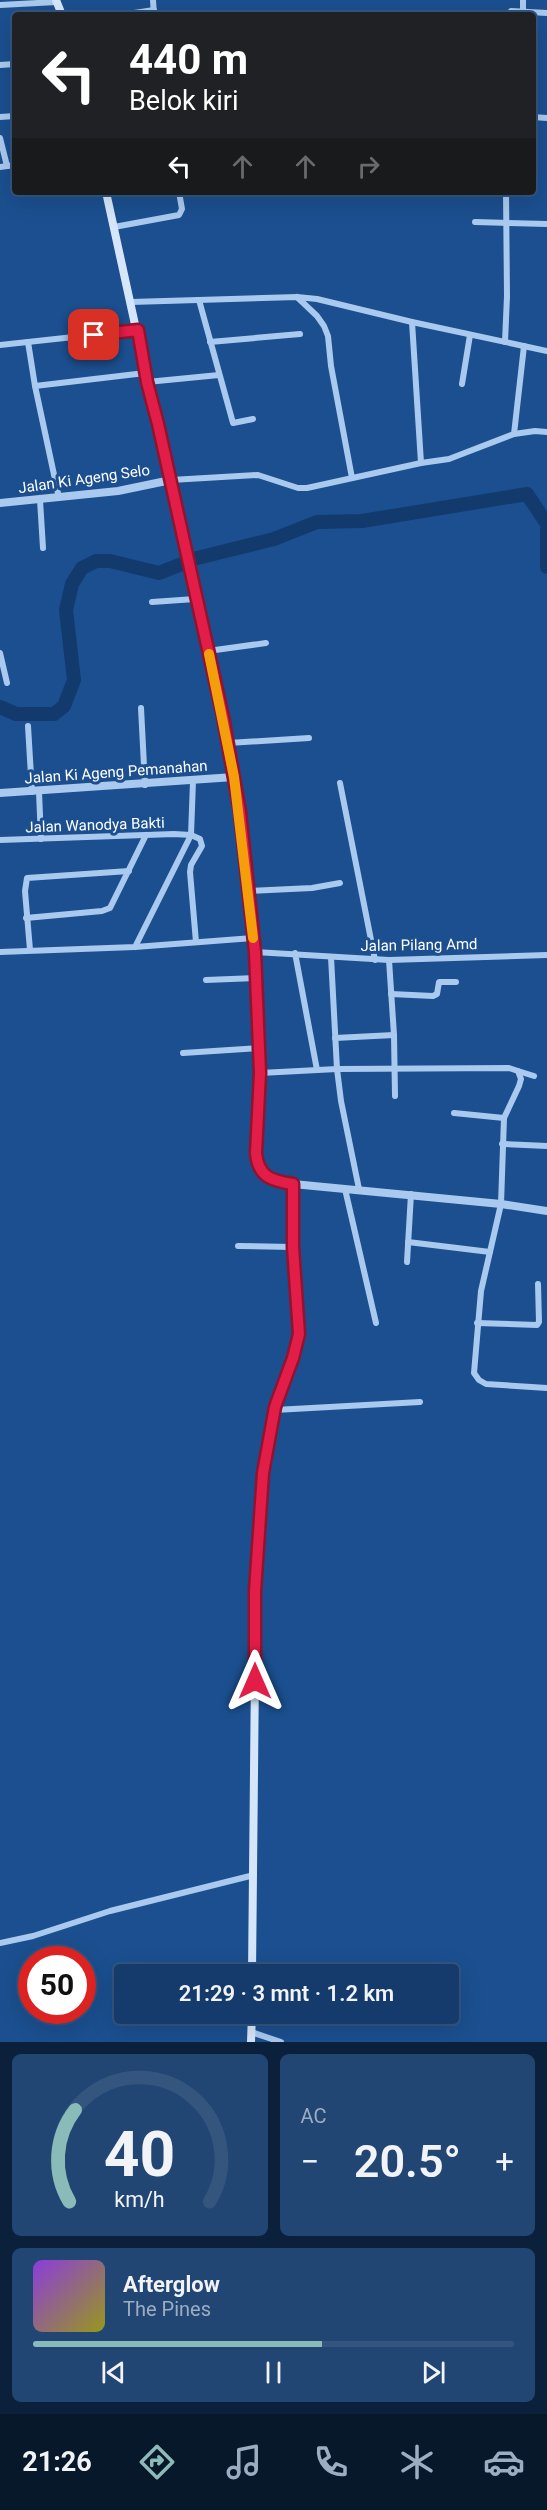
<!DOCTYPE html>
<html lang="id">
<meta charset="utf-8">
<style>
:root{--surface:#143b6b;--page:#214673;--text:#f1f3f6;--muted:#9dadc1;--line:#33557e;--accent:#8bbbb9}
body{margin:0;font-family:Roboto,sans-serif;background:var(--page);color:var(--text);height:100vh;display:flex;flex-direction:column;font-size:22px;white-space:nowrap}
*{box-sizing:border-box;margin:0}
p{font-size:20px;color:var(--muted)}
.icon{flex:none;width:33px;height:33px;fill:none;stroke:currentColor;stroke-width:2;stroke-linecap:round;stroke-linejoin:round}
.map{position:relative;height:2042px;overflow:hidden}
.sheet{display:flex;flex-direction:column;gap:12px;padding:12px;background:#0b203b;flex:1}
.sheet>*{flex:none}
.guide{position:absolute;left:12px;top:12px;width:524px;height:183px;border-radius:6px;box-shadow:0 6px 24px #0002,0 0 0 2px var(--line);background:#202124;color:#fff;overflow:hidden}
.speed{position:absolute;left:18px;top:1946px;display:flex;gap:12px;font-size:30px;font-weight:700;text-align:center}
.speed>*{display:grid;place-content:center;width:78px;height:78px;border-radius:50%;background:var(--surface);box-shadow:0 6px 24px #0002,0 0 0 2px var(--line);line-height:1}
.speed .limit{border:9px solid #d22;background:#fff;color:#111}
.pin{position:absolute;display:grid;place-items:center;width:51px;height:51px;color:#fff;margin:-26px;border-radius:12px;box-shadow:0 3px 9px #0006}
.me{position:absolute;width:66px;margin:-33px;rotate:0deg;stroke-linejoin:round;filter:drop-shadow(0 0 4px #0008)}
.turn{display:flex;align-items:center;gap:21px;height:126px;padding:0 18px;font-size:27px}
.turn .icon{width:78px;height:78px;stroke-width:2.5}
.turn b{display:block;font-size:42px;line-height:51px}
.lanes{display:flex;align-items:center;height:57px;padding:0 18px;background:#0003;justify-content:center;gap:30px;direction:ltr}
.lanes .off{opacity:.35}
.big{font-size:45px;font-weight:600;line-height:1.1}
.sheet .widget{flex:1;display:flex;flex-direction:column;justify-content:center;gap:9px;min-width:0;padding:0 21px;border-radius:9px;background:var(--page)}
.sheet .dial{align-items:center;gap:0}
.dial svg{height:156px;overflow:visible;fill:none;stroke:var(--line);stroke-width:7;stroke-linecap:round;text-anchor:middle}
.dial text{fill:var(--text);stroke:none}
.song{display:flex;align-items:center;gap:18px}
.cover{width:72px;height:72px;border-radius:9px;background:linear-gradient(135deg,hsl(270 70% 55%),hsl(60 70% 35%))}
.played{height:6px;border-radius:3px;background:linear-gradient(90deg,var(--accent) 60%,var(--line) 60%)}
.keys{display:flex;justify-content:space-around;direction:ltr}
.heat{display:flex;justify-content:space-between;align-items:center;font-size:33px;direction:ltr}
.sheet .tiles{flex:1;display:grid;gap:12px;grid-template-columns:1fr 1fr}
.widget:last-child{grid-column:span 2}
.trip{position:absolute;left:114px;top:1964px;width:345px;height:60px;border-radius:6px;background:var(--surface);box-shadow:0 6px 24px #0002,0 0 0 2px var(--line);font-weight:600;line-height:60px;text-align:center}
.dock{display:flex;height:96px;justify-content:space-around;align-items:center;background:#08182b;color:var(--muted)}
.dock .icon{width:42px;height:42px}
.dock .current{color:var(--accent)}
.dock b{font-size:27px;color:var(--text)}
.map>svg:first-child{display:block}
</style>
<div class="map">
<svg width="547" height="2042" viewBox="0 0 547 2042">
<rect width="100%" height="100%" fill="#1b4f8f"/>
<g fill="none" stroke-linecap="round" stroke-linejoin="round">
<g stroke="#123a6d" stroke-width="14">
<polyline points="547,530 547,567"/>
<polyline points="0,707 16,714 54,714 64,706 74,680 66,610 72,584 82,568 96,561 110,561 159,573 197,558 274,539 317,522 362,521 527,494 547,524"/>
</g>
<g stroke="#a9c9ee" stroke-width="6">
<polyline points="153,0 154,15"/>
<polyline points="0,5 57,2"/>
<polyline points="523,12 523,0"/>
<polyline points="121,15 154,10"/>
<polyline points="507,15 511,11 547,13"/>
<polyline points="0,65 15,64"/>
<polyline points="0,117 15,116"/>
<polyline points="532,117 547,118"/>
<polyline points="0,138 7,166"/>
<polyline points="0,167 15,165"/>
<polyline points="475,222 547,224"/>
<polyline points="114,227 179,215 182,209 179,192"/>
<polyline points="297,297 317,316 324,326 328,336 331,366 352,478"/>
<polyline points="199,300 233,423 253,419"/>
<polyline points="131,302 297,297 317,299 412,322 547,351"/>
<polyline points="412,322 421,463"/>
<polyline points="28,342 35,386 59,498"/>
<polyline points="210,342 300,334"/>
<polyline points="505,342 507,296 506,192"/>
<polyline points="0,345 138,330"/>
<polyline points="147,382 219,375"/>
<polyline points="462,384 470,335"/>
<polyline points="35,386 145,373"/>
<polyline points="514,434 524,346"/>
<polyline points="171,480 258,475 298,488 307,488 421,463 449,459 514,434 535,431 547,432"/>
<polyline points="40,500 43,548"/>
<polyline points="152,602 195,599"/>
<polyline points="208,651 266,643"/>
<polyline points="0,653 7,683"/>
<polyline points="141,708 145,785"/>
<polyline points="28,726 32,792"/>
<polyline points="228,743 309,738"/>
<polyline points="340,783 375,960"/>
<polyline points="39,792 41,839"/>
<polyline points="0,840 174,834 191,835 200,839 202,846 191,865 190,872 196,942"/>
<polyline points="249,891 312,888 340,883"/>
<polyline points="26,918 102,911 110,908 146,835"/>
<polyline points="135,947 191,835 193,781"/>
<polyline points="30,950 25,891 27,878 129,871"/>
<polyline points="0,952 135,947 253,938"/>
<polyline points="255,952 389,960 547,955"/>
<polyline points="295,953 317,1070"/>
<polyline points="331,957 337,1069 341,1101 359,1189"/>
<polyline points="389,960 394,1035"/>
<polyline points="206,980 256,978"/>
<polyline points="391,994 433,996 437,994 439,982 456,982"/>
<polyline points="335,1038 394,1035 395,1096"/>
<polyline points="183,1053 259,1048"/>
<polyline points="518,1071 534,1076"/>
<polyline points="260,1073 337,1069 509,1068 518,1071 521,1079 519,1086 504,1118 501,1204 481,1291 474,1373 479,1380 486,1384 547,1388"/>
<polyline points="454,1113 504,1118"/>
<polyline points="502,1144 547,1146"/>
<polyline points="345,1189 376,1323"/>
<polyline points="408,1242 490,1252"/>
<polyline points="238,1246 293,1247"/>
<polyline points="407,1262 411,1194"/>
<polyline points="477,1323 537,1325 539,1322 538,1284"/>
<polyline points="275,1410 420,1402"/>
<polyline points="0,1943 33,1936 110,1911 254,1875"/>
<polyline points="251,2032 281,2042"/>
</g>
<g stroke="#a9c9ee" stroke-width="8">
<polyline points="0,503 118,491 171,480"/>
<polyline points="0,793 234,777"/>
<polyline points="293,1184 501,1204 547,1211"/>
</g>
<g stroke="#d6e6fa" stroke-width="8">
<polyline points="56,0 62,15"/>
<path d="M106,192L234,777L255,952L260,1073L256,1153C258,1179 270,1181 293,1184V1247L299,1318L298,1340L278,1398L267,1443L256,1570L252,1974"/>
<polyline points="251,2042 252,2013"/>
</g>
</g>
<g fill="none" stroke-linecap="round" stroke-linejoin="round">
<g stroke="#92132f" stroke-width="15">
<path id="route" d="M94,335L138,330L147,382L158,424L223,717L240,812L255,952L260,1073L256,1153C258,1177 272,1181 293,1184V1247L299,1334L293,1358L275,1407L263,1473L255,1591V1681"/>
</g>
<use href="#route" stroke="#e11d48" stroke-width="10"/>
<polyline stroke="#f59e0b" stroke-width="10" points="209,654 234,777 253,938"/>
</g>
<g text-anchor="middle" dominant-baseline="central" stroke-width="6" stroke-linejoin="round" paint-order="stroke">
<g font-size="15" fill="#fff" stroke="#1b4f8f">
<text transform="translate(84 479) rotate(-8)">Jalan Ki Ageng Selo</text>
<text transform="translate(116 772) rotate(-4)">Jalan Ki Ageng Pemanahan</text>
<text transform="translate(95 825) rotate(-2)">Jalan Wanodya Bakti</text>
<text transform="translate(419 945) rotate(-1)">Jalan Pilang Amd</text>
</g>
</g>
</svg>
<div class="speed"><div class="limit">50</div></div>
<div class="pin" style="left:94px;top:335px;background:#d93025"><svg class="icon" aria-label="arrive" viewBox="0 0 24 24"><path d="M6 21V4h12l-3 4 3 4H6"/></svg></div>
<svg class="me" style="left:255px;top:1681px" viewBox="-20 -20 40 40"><path d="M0-17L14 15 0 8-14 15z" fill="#e11d48" stroke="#fff" stroke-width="4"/></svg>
<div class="trip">21:29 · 3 mnt · 1.2 km</div>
<div class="guide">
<div class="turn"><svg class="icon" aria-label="left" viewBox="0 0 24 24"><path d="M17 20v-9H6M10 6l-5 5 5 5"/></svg><div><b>440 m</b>Belok kiri</div></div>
<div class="lanes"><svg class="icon" aria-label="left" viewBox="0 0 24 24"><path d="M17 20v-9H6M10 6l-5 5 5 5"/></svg><svg class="icon off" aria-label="ahead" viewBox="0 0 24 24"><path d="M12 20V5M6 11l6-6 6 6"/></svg><svg class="icon off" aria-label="ahead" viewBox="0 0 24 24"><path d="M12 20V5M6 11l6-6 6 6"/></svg><svg class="icon off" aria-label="right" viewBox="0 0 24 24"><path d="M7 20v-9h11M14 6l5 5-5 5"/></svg></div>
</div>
</div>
<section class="sheet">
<div class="tiles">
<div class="widget dial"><svg viewBox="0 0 100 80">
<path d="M14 69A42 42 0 1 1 86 69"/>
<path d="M14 69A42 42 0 0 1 17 22" stroke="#8bbbb9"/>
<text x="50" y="56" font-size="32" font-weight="700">40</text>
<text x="50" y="72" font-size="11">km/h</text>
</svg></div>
<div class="widget"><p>AC</p>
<div class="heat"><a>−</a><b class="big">20.5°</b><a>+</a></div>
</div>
<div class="widget">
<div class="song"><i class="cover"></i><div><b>Afterglow</b><p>The Pines</p></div></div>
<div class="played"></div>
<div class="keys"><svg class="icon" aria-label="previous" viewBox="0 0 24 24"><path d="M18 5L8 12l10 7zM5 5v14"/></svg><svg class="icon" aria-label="pause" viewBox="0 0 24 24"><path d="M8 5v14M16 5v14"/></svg><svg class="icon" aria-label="next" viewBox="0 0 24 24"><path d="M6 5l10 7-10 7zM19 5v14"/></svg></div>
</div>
</div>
</section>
<nav class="dock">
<b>21:26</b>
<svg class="icon current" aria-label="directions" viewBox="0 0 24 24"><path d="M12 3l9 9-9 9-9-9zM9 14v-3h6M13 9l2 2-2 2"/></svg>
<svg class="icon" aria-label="music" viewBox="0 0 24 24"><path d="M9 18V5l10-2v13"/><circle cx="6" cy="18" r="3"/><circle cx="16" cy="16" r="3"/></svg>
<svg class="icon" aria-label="phone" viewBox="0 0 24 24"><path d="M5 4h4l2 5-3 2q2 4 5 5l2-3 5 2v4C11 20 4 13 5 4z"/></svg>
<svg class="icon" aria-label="climate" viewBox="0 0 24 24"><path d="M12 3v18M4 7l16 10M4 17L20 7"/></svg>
<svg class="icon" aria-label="car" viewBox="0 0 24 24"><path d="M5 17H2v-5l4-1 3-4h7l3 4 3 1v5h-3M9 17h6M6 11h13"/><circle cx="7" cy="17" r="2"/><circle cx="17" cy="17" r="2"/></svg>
</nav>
